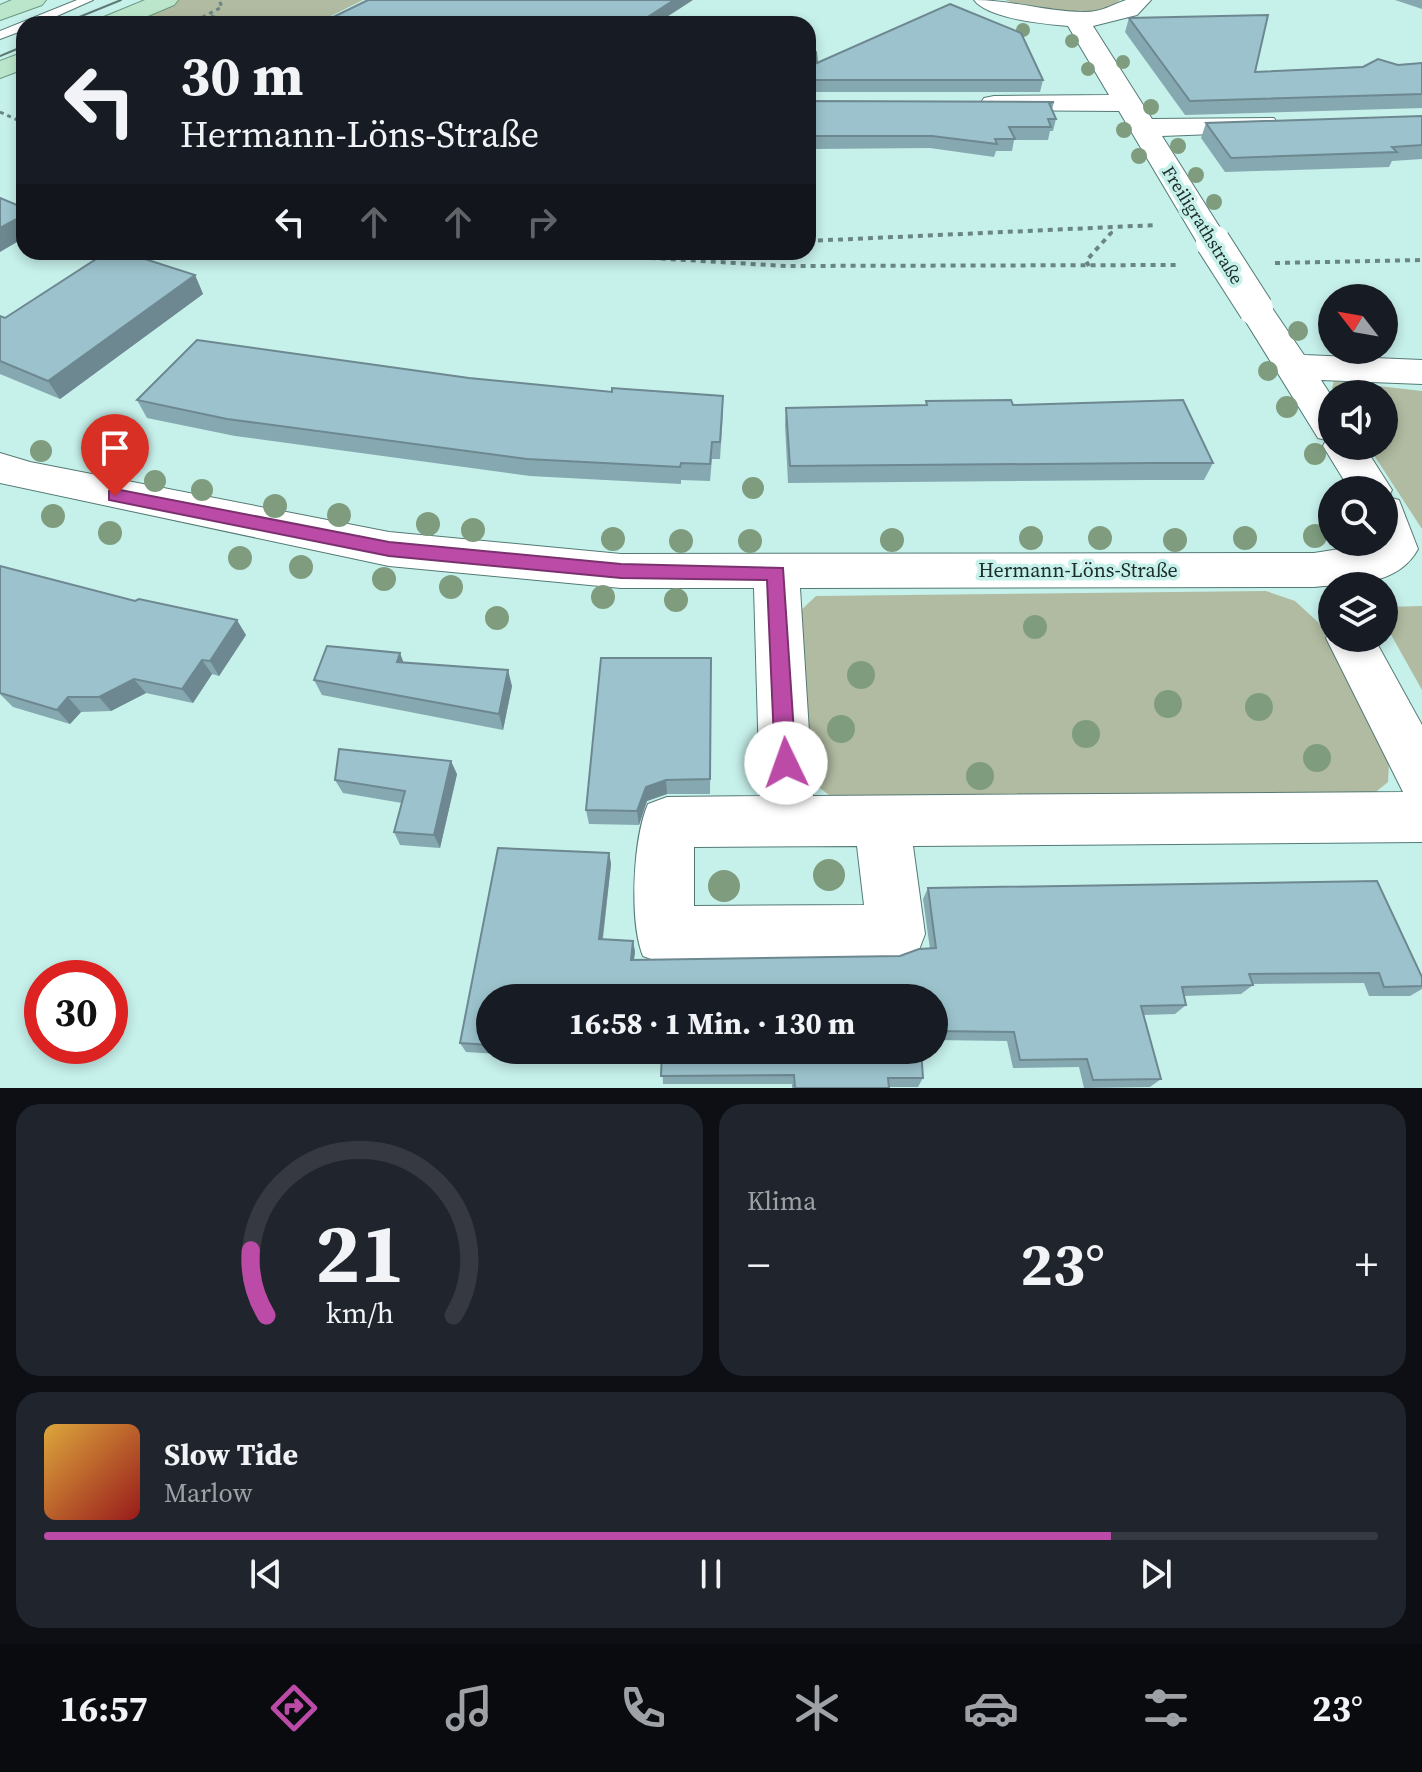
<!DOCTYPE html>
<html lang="de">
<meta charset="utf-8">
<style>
:root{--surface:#171b24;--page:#20242c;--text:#f1f3f6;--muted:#9ea1a6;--line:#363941;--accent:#bc4ba8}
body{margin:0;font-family:"Source Serif 4",serif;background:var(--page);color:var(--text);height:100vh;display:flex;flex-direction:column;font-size:30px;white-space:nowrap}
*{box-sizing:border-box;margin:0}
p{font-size:26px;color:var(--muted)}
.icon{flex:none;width:44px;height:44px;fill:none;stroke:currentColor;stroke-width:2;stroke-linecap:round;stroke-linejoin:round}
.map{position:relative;height:1088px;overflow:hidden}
.side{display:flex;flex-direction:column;gap:16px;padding:16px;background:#0d0f14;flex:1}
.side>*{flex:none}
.guide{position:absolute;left:16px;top:16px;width:800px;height:244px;border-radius:24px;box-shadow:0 4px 12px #0003;background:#171b24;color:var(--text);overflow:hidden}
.needle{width:52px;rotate:301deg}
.tools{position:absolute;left:1318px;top:284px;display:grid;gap:16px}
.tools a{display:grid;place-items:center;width:80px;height:80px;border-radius:50%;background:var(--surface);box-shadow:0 4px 12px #0003;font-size:40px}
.speed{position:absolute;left:24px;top:960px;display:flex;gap:16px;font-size:40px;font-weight:700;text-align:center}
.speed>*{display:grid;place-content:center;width:104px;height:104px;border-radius:50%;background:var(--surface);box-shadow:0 4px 12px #0003;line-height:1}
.speed .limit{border:12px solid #d22;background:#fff;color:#111}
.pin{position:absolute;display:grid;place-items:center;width:68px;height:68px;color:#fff;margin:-82px -34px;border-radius:50% 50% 50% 0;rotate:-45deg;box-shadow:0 0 8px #0007}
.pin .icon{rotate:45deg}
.me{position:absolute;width:88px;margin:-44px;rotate:357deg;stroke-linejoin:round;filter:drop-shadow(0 0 6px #0008)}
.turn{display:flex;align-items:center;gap:28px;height:168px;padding:0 32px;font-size:36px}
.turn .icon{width:104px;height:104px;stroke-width:2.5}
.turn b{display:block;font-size:56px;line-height:68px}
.lanes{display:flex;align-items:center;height:76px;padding:0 32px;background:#0003;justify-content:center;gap:40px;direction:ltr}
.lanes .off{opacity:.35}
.big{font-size:60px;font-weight:700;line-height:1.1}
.side .tile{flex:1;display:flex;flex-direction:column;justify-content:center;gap:12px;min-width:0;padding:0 28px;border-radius:24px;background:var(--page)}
.side .dial{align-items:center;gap:0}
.dial svg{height:208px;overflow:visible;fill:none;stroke:var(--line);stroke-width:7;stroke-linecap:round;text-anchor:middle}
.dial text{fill:var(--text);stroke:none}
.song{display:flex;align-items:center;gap:24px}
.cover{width:96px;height:96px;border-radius:12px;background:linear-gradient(135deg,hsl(40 70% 55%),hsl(0 70% 35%))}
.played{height:8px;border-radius:4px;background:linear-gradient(90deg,var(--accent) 80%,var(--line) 80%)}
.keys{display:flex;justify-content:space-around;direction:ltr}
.heat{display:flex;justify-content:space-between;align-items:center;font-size:44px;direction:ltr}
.side .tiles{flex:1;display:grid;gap:16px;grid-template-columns:1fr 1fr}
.tile:last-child{grid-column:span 2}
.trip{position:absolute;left:476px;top:984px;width:472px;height:80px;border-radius:40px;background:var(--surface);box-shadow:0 4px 12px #0003;font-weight:700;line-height:80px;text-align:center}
.tab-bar{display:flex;height:128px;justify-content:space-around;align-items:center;background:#090b0e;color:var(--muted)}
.tab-bar .icon{width:56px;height:56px}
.tab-bar .active{color:var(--accent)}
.tab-bar b{font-size:36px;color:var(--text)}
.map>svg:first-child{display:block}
</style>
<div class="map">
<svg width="1422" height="1088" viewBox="0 0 1422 1088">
<rect width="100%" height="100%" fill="#c6f0ea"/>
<g fill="#b0bba1">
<polygon points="174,0 363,0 315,24 118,24"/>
<path d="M1005,0H1120C1092,25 1036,12 1005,0Z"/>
<polygon points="1334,381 1422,391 1422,529 1368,446 1384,446 1384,394 1335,394 1332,388"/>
<polygon points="1266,591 1295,601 1319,623 1389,763 1388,782 1372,795 833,798 809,780 798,613 816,596"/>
<polygon points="1422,606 1422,690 1384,622 1385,607"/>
</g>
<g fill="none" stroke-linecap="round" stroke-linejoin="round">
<g stroke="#547a75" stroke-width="2">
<polygon id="service" points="77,0 93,0 39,24 24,24 24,30 0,39 0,31"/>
</g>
<g stroke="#547a75" stroke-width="2">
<g id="minor">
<path d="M974,0C1012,0 1047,12 1085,12C1102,12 1111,5 1126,0C1132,0 1144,0 1151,0L1137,15L1093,26L1152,119L1274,118L1278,124L1274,130L1264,132L1162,136L1229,242L1225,249L1213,252L1201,249L1119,111L984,110L980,104L984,98L994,96L1109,95L1068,26C1045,24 988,19 974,0Z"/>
<path d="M1256,298L1268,302L1304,355L1422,360V384L1321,380L1332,397V446H1364L1392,490L1388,497L1399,500L1418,549C1397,587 1352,583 1314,587L800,588L813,796L1403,792L1326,638L1332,627V638H1374L1422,725V842L913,846L925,934L917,955L896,963L664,964L643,956C629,922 633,838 648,804L667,797L760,796L754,588H621L389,566L0,483V453L30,462L389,532L621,554L1314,553L1384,542V490H1350L1323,446L1326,440L1318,438L1238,309L1244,302ZM857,846L864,905L694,906V847Z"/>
</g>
</g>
<g stroke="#679a7d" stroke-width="2">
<g id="primary">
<polygon points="12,0 46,0 42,5 0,20 0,5"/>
<polygon points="145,0 178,0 174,5 129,24 96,24 99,19"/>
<polygon points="24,52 24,69 0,78 0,61"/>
</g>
</g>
<g stroke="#6a8682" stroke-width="3" stroke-dasharray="4 4" stroke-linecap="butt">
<polyline points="211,16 237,24"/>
<polyline points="195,21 222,7 219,0"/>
<polyline points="0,112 24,123"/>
</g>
<g stroke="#6a8682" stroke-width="4" stroke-dasharray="5 5" stroke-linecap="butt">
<polyline points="808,241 1157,225"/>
<polyline points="551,252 786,266 1177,265"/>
<polyline points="1275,263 1422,260"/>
<polyline points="1089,266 1086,261 1111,233 1108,228"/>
</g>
<use href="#service" fill="#fff" fill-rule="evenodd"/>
<use href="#minor" fill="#fff" fill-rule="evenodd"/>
<use href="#primary" fill="#bce6cc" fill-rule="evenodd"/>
<g stroke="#5e7874" stroke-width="2">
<polyline points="62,24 121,0"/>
<polyline points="0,56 24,46"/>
</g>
<g stroke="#547a75" stroke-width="36" stroke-linecap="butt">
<polyline id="minor-bridge" points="1213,242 1256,309"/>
</g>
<use href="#minor-bridge" stroke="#fff" stroke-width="34"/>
</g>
<g fill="#7f9d7e">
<circle cx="1023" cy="30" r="7"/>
<circle cx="1072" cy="41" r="7"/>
<circle cx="1123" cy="62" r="7"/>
<circle cx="1088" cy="69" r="7"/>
<circle cx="1151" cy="107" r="8"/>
<circle cx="1124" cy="130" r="8"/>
<circle cx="1178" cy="146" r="8"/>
<circle cx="1139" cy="156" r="8"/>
<circle cx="1196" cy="175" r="8"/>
<circle cx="1214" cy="202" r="8"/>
<circle cx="1298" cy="331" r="10"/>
<circle cx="1268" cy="371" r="10"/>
<circle cx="1287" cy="407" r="11"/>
<circle cx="41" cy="451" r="11"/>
<circle cx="1315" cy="454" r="11"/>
<circle cx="100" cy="465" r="11"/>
<circle cx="155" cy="481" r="11"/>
<circle cx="753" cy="488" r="11"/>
<circle cx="202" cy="490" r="11"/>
<circle cx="275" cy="506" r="12"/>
<circle cx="339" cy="515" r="12"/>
<circle cx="53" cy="516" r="12"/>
<circle cx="428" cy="524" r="12"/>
<circle cx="473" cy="530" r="12"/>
<circle cx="110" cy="533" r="12"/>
<circle cx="1315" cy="536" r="12"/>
<circle cx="1031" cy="538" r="12"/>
<circle cx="1100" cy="538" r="12"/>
<circle cx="1245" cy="538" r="12"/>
<circle cx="613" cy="539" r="12"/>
<circle cx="892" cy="540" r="12"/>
<circle cx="1175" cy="540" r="12"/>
<circle cx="681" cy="541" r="12"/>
<circle cx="750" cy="541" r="12"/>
<circle cx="240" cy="558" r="12"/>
<circle cx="301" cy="567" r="12"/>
<circle cx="384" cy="579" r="12"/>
<circle cx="451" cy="587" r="12"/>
<circle cx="603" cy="597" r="12"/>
<circle cx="676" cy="600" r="12"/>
<circle cx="497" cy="618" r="12"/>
<circle cx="1035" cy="627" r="12"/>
<circle cx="861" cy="675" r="14"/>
<circle cx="1168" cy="704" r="14"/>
<circle cx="1259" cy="707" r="14"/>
<circle cx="841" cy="729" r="14"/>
<circle cx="1086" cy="734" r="14"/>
<circle cx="1317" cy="758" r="14"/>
<circle cx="980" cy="776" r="14"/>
<circle cx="829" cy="875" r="16"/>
<circle cx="724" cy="886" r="16"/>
</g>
<g fill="#86a8b0">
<polygon points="1395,0 1422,0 1422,9"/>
<polygon points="1129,18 1255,72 1422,63 1422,108 1185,115 1125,32"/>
<polygon points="808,52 817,63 1043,80 1040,92 808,92"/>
<polygon points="808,101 1054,102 1052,109 1056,119 1053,131 1050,131 1048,140 1014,140 1012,151 996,151 994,157 930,148 814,149 808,149"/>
<polygon points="1422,116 1422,159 1392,161 1389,167 1225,172 1201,138 1206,123"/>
<polygon points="195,275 203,294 60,399 0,374 0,316 5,318"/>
<polygon points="137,400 723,413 720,459 712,459 710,481 681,480 681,484 530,476 235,436 147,418"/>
<polygon points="926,401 1013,405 1213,463 1204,480 1144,480 788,483 785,425 786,408 926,405"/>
<polygon points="0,566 246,635 219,676 212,674 193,703 146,693 111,711 81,712 70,724 13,707 0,694"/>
<polygon points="711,658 710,794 667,794 647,801 639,825 589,824 586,810"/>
<polygon points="404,662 512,686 503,730 322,695 314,680"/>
<polygon points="457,774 440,848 400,845 394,832 402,803 343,793 335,780"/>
<polygon points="498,848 609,853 611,864 603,939 633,941 635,952 634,960 900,956 919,949 930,949 923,899 928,888 1377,881 1422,977 1422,989 1410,996 1369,996 1364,983 1252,984 1253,985 1241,994 1184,996 1186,1005 1175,1014 1144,1015 1161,1079 1150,1087 1084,1088 1079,1067 1013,1068 1007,1041 934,1040 934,998 490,998 490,1050 921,1050 923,1078 918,1087 888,1087 889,1088 792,1088 792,1084 663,1084 662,1055 580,1054 580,1059 466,1052 460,1043"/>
</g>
<g fill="#6d8890">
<polygon points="674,0 693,0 656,24 637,24"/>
<polygon points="24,215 24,238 0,252 0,228"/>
<polygon points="195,275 203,294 60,399 48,381"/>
<polygon points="237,620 246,635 219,676 210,661"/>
<polygon points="400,653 406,669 397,662"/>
<polygon points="202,660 212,674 193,703 182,689"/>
<polygon points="508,670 512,686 503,730 499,714"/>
<polygon points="134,679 146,693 111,711 99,697"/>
<polygon points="68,697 81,712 70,724 57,710"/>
<polygon points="451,761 457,774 440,848 434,835"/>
<polygon points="666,780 667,794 647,801 639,825 637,811 646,787"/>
<polygon points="609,853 611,864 601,950 599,939"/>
<polygon points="633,941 635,952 632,971 631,960"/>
</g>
<g fill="#9cc3cd" stroke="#6d8890" stroke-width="2">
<polygon points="368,0 674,0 637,24 319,24"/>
<polygon points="950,4 1021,33 1043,80 809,80 808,89 808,52 816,52 817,63"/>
<polygon points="1268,15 1255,72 1363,67 1378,59 1398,65 1422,63 1422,94 1190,101 1129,18"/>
<polygon points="808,101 1054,102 1049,103 1056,119 1048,119 1051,127 1009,127 1015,139 995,139 997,144 932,136 808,136"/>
<polygon points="1422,116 1422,145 1392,147 1397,152 1231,158 1206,123"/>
<polygon points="0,198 24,208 24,215 0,228"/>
<polygon points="107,252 123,252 195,275 48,381 0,361 0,316 5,318"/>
<polygon points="197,340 469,378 612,392 612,388 723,396 720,442 712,442 710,464 681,463 680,467 527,459 227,419 137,400"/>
<polygon points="1011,400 1013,405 1183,400 1213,463 1152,463 790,466 786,408 927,405 926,401"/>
<polygon points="0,566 135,601 139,599 237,620 210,661 202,660 182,689 134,679 99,697 68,697 57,710 0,693"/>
<polygon points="327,646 400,653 397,662 508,670 499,714 314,680"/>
<polygon points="601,658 711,658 710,779 666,780 646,787 637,811 586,810"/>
<polygon points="339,749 451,761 434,835 394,832 405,791 335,780"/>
<polygon points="498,848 609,853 599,939 633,941 631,960 900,956 919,949 936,948 928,888 1377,881 1422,977 1422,986 1384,987 1379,973 1249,974 1253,985 1182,987 1186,1005 1141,1006 1161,1079 1093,1080 1087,1059 1020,1060 1014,1032 934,1031 934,998 490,998 490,1045 460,1043"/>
<polygon points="662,1050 921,1050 923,1078 888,1078 889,1088 795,1088 794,1075 661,1076"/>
</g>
<polygon fill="#bc4ba8" stroke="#7a316d" stroke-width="2" points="115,489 389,542 621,564 783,568 796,763 793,770 786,773 778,770 775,763 767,580 621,578 389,556 109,500 109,491"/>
<g text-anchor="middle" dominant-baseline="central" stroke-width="7" stroke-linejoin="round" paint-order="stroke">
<g font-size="18" fill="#1c2c2a" stroke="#c6f0ea">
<text transform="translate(1203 225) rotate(58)">Freiligrathstraße</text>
</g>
<g font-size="20" fill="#1c2c2a" stroke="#c6f0ea">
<text x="1078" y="570">Hermann-Löns-Straße</text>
</g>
</g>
</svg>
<div class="tools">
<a><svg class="needle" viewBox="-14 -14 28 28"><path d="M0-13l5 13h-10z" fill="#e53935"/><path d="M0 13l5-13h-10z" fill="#9ea1a6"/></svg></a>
<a><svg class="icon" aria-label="sound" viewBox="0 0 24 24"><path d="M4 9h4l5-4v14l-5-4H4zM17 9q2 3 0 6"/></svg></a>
<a><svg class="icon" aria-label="search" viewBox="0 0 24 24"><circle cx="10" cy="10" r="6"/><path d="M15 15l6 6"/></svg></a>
<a><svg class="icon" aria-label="layers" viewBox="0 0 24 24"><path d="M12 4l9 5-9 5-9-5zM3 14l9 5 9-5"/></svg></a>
</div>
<div class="speed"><div class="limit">30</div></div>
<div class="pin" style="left:115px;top:496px;background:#d93025"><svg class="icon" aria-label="arrive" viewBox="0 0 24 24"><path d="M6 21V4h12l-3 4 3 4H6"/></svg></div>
<svg class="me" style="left:786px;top:763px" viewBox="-20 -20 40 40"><circle r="19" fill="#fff"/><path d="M0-13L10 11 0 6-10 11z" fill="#bc4ba8"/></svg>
<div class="trip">16:58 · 1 Min. · 130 m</div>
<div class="guide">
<div class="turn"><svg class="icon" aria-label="left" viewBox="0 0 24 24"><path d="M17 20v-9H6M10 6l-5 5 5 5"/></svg><div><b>30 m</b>Hermann-Löns-Straße</div></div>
<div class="lanes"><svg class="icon" aria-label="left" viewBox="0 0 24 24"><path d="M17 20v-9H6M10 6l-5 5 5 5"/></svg><svg class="icon off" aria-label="ahead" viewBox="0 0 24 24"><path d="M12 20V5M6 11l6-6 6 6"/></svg><svg class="icon off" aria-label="ahead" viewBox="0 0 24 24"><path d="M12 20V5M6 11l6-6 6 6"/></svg><svg class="icon off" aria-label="right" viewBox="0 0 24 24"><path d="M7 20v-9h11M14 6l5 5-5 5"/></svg></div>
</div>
</div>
<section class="side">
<div class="tiles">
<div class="tile dial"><svg viewBox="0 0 100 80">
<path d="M14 69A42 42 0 1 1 86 69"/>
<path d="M14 69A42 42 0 0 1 8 44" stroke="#bc4ba8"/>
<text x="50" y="56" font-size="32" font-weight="700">21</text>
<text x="50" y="72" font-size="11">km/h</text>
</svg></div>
<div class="tile"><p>Klima</p>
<div class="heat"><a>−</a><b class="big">23°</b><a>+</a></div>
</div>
<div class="tile">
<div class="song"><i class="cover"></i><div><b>Slow Tide</b><p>Marlow</p></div></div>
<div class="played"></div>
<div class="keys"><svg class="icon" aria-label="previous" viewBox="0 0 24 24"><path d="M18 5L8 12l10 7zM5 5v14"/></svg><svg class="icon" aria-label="pause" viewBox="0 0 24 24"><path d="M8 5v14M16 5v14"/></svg><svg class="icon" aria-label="next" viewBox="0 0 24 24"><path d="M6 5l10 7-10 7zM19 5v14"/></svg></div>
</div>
</div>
</section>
<nav class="tab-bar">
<b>16:57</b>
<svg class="icon active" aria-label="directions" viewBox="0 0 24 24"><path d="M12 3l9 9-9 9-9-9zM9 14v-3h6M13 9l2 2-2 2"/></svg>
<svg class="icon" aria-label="music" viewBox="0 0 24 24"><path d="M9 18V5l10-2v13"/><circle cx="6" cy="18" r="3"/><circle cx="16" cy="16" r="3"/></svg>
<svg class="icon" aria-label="phone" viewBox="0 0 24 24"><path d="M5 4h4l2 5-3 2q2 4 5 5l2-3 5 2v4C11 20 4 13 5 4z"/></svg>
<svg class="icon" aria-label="climate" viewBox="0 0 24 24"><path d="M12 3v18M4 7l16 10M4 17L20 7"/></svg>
<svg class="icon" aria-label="car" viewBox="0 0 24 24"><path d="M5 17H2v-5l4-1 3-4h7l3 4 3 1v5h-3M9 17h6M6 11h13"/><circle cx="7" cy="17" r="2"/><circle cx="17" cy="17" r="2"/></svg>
<svg class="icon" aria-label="filters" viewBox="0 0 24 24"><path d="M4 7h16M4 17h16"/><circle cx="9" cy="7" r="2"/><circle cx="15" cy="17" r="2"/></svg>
<b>23°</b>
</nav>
